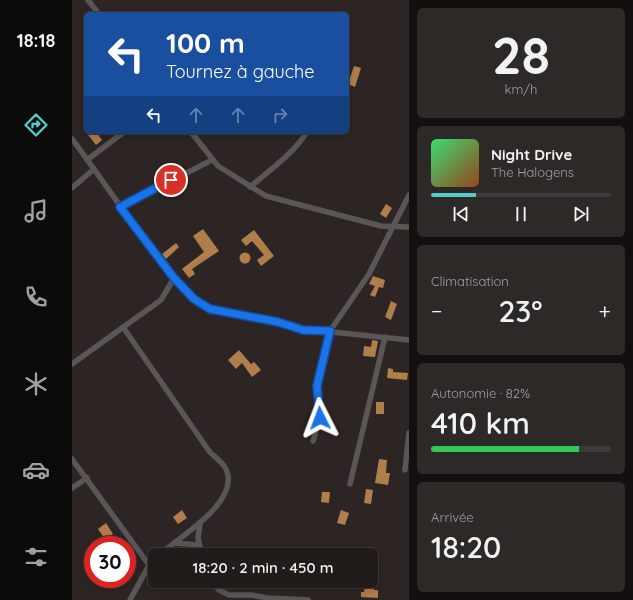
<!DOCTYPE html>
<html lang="fr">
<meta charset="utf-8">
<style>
:root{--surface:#211c1a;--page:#2d2927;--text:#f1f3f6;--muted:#a2a1a2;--line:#3e3a39;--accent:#52cdce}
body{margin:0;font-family:Quicksand,sans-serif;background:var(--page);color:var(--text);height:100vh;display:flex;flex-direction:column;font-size:15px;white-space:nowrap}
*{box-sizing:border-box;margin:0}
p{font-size:13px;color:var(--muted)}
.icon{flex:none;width:22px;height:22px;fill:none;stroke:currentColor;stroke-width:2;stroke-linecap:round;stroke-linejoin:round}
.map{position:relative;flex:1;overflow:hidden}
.details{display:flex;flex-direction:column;gap:8px;padding:8px;background:#120f0e;width:224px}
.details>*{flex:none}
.hud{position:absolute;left:12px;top:12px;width:265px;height:122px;border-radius:6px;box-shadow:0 2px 10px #0003,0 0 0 1px var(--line);background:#1a4fa0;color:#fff;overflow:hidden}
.speed{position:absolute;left:12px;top:536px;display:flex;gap:8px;font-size:20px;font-weight:700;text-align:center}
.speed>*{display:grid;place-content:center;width:52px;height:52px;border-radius:50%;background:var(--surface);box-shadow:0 2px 10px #0003,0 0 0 1px var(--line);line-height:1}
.speed .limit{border:6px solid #d22;background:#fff;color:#111}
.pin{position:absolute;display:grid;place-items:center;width:34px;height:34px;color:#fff;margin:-17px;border:2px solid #fff;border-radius:50%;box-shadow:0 1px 4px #0007}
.me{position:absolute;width:44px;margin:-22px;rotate:357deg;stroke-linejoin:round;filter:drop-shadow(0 0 3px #0008)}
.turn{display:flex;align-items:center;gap:14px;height:84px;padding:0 16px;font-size:18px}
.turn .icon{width:52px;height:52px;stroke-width:2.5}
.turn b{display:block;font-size:28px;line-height:34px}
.lanes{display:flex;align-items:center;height:38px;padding:0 16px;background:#0003;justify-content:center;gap:20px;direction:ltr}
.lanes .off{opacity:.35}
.big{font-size:30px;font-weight:600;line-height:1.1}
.details .widget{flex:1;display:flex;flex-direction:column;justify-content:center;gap:6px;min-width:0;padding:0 14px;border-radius:6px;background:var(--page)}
.details .dial{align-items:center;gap:0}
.dial b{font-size:52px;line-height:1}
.song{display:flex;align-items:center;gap:12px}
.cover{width:48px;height:48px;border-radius:6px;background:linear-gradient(135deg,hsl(140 70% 55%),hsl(20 70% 35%))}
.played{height:4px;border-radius:2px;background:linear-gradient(90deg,var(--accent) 25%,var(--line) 25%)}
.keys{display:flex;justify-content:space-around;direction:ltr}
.heat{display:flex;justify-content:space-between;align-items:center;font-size:22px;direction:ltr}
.charge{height:6px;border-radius:3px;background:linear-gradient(90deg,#34c759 82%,var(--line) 0)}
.trip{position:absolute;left:76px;top:548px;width:230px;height:40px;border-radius:6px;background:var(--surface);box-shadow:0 2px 10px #0003,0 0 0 1px var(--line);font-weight:600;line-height:40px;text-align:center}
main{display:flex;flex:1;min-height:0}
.tabs{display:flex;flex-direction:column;width:72px;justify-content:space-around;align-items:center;background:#0d0b0a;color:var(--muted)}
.tabs .icon{width:28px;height:28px}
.tabs .active{color:var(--accent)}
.tabs b{font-size:18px;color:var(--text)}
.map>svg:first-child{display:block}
</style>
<main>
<nav class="tabs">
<b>18:18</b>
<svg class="icon active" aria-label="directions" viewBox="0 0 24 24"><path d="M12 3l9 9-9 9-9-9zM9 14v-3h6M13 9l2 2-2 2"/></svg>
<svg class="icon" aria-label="music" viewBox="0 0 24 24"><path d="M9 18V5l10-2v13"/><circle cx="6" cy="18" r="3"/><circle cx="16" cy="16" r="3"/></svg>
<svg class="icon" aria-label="phone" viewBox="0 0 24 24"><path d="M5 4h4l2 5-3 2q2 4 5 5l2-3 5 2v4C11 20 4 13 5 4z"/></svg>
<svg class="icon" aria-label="climate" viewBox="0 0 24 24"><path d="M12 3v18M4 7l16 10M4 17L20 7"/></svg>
<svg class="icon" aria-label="car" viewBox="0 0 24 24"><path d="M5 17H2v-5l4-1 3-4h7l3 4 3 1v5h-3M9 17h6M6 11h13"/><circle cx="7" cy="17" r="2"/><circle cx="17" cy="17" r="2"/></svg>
<svg class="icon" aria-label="filters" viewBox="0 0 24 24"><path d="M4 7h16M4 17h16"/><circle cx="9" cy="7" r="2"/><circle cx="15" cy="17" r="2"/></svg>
</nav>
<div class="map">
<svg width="337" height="600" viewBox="0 0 337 600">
<rect width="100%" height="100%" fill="#2c2523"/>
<g fill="#b07e4a">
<polygon points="282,66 289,68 283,87 276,84"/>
<polygon points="14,132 24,132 30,140 24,145"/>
<polygon points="314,204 320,208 314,218 308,214"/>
<polygon points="131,229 147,251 120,269 123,274 117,278 110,269 132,252 121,236"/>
<polygon points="182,230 202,256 189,266 185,260 192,255 180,241 174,246 169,240"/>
<polygon points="104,243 107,247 94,259 90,254"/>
<circle cx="173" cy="258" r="5.5"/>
<polygon points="301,276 313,280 311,288 307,287 303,297 298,295 303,286 297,284"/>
<polygon points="319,301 325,304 319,320 313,317"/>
<polygon points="300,340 306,341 303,357 291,356 292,346 299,347"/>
<polygon points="167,350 179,364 182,362 184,364 189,370 180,377 170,363 164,369 156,360"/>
<polygon points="316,368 321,369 321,372 336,373 335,380 315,378"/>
<rect x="304" y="402" width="8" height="12"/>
<polygon points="307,459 315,460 314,473 318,473 316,485 303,483"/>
<polygon points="294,489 301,490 299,504 292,503"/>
<polygon points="250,492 258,492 257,503 249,502"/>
<polygon points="110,510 115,518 106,524 101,517"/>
<polygon points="269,510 277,513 273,525 265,523"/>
<polygon points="34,523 41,534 33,539 26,529"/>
<polygon points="103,547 107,548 112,555 94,555"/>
<polygon points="293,585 302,586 302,590 306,590 306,598 289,597 289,592 292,592"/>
</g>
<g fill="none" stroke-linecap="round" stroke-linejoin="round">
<g stroke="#5a5657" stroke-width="5.5">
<polyline points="16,0 27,14"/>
<polyline points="119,132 146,166 194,196 309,226 337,227"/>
<path d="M0,139C27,175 52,213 79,248C96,270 113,298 138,309L206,322L231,329L337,340"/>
<polyline points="15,160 52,132"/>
<path d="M178,187C198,170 221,154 235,132"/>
<polyline points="0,188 22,169"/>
<polyline points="48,207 140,160"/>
<path d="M51,327L137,451C142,457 151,462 154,469C169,502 107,537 87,555"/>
<polyline points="0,364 89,300 102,278"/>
<polyline points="241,441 248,418 245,386 258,331 297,274 337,195"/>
<polyline points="0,459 77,565 58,600"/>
<polyline points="333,470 337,433"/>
<polyline points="278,484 313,337"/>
<polyline points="0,488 15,478"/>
<polyline points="128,524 126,538 130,555"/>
<polyline points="102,543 127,545"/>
<polyline points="77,565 83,559"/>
<polyline points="139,581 147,590 157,595 179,595 196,598 236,600"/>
</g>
</g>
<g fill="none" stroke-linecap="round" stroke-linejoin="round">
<g stroke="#114b97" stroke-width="10">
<polyline id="route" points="99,180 48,207 102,278 122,299 138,309 206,322 231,330 258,331 245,386 248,418"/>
</g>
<use href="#route" stroke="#1a73e8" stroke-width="7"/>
</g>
</svg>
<div class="speed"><div class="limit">30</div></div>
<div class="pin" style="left:99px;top:180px;background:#d93025"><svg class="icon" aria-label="arrive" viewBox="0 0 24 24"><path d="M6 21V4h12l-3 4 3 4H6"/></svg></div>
<svg class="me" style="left:248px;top:418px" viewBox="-20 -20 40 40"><path d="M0-17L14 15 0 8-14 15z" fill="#1a73e8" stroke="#fff" stroke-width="4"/></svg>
<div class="trip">18:20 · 2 min · 450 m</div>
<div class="hud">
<div class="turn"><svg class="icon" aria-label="left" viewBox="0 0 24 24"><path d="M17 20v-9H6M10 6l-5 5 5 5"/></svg><div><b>100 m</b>Tournez à gauche</div></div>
<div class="lanes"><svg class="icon" aria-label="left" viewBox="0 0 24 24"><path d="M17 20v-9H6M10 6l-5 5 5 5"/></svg><svg class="icon off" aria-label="ahead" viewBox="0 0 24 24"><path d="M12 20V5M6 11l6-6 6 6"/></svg><svg class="icon off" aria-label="ahead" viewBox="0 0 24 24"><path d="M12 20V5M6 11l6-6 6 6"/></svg><svg class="icon off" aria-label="right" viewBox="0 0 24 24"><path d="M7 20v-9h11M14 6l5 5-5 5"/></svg></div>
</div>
</div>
<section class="details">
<div class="widget dial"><b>28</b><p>km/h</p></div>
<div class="widget">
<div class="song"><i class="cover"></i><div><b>Night Drive</b><p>The Halogens</p></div></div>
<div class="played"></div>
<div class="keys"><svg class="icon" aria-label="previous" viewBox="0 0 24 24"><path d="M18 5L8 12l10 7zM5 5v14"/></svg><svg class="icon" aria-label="pause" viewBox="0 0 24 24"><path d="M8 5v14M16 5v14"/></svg><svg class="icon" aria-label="next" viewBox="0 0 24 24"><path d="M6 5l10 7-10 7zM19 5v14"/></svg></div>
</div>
<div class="widget"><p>Climatisation</p>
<div class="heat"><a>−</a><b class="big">23°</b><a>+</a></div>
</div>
<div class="widget"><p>Autonomie · 82%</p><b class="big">410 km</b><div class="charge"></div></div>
<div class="widget"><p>Arrivée</p><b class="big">18:20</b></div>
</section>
</main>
